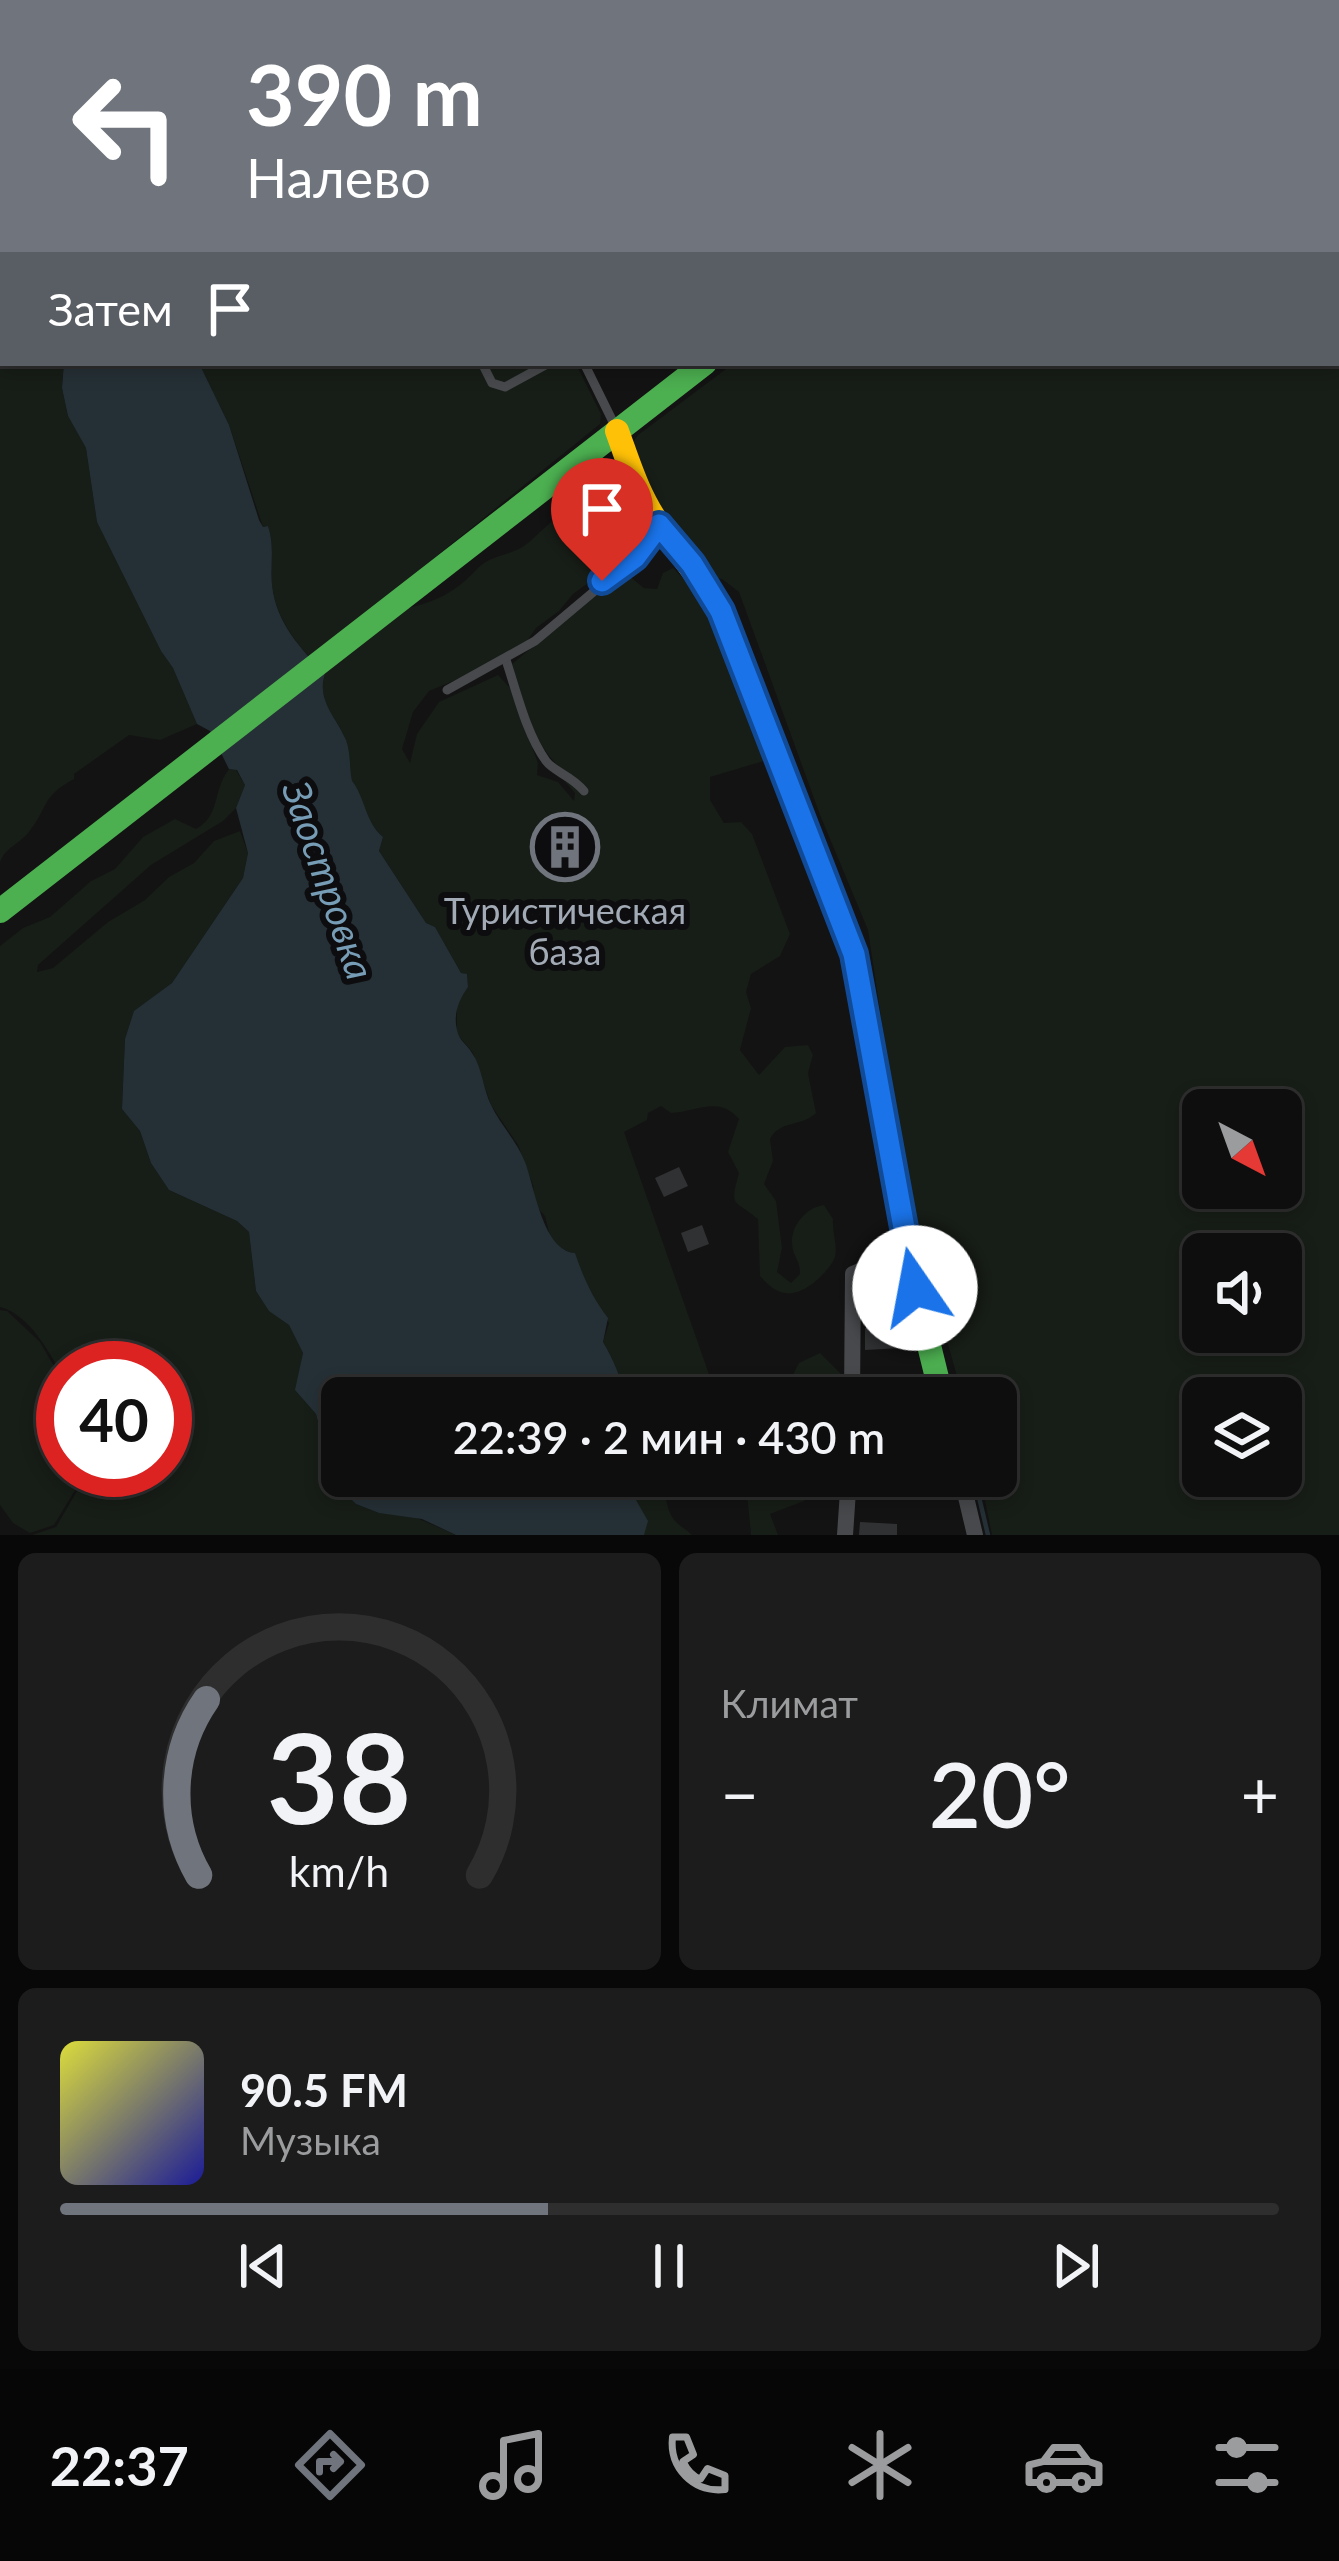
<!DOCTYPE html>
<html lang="ru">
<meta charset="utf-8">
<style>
:root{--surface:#0e0e0e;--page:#1c1c1c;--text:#f1f3f6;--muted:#9b9c9e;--line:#2e2e2e;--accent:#70757d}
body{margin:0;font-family:Lato,sans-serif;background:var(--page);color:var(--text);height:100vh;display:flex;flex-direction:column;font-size:45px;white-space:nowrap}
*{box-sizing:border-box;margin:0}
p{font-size:39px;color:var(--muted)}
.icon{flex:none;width:66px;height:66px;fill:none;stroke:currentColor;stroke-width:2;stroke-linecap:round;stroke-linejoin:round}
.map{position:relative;height:1535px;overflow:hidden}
.details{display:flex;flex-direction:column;gap:18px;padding:18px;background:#080808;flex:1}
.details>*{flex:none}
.hud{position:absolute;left:0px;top:0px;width:1341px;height:366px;box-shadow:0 6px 18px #0003,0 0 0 3px var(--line);background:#70757d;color:#fff;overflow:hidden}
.needle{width:78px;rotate:139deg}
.fabs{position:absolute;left:1182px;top:1089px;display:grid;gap:24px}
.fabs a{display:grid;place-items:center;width:120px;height:120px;border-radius:18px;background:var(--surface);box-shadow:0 6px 18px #0003,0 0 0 3px var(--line);font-size:60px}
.speed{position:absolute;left:36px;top:1341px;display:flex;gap:24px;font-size:60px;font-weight:700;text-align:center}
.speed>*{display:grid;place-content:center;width:156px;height:156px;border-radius:50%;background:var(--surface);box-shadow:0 6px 18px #0003,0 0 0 3px var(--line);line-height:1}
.speed .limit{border:18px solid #d22;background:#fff;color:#111}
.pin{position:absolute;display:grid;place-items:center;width:102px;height:102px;color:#fff;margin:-123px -51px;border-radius:50% 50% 50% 0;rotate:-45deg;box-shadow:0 0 12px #0007}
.pin .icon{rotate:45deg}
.me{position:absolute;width:132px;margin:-66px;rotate:348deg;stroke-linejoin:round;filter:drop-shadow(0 0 9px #0008)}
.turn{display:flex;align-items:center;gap:42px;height:252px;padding:0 48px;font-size:54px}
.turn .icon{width:156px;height:156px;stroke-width:2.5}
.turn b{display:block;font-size:84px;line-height:102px}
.then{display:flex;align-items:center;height:114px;padding:0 48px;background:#0003;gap:24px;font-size:45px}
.big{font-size:90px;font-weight:600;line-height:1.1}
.details .tile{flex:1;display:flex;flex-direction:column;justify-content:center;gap:18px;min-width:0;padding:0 42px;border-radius:18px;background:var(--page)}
.details .dial{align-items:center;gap:0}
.dial svg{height:312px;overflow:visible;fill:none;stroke:var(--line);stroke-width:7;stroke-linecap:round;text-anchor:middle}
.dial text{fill:var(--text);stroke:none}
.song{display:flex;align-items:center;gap:36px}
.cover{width:144px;height:144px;border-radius:18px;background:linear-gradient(135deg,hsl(60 70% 55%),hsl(240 70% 35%))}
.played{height:12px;border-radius:6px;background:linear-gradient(90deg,var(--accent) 40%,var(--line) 40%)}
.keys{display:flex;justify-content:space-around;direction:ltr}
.heat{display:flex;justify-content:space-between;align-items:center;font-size:66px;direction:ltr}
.details .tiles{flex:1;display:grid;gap:18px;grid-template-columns:1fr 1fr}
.tile:last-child{grid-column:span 2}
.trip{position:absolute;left:321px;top:1377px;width:696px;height:120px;border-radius:18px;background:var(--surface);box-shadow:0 6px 18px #0003,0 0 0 3px var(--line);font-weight:600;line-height:120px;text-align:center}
.dock{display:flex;height:192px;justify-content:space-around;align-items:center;background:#060606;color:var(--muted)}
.dock .icon{width:84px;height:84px}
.dock .selected{color:var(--accent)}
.dock b{font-size:54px;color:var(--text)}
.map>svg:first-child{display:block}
</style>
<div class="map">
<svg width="1339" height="1535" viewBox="0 0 1339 1535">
<rect width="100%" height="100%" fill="#131313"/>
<g fill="#171d17" fill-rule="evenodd">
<polygon points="126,0 1080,0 1076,3"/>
<path d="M1226,0H1339V1535H992L980,1476H996V1398H963L909,1204L868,930L820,815L739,592L722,579L705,577L648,493L633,442L638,435L734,363L742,368L748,363H1338V3H1225ZM1203,1110H1281V1188H1203ZM1203,1254H1281V1332H1203ZM1203,1398H1281V1476H1203Z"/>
<path d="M0,227L3,363H64L62,388L68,416L86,448L97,522L161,651L173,668L197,724L160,740L129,735L74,774V779C40,797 49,808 28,833C18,845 6,847 0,862Z"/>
<path d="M199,363H583L578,368L601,414L600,424L360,618C412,606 441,608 478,568C490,555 514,555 528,543L596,481L601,472L595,466L607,459L620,462L645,508L649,533L643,543L573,594L559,611L536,628L525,644L480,670L429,691L413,712L402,749L410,763L417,734L439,702L498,675L510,688L538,763L537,775L558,782L574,801L575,793L558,774L586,792C576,778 560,770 550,757C529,731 522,695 512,664L611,582L629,576L644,588L657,589L663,573L673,568L708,604L774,758L710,777V800L724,823L741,822L752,834L790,934L780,956L751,974L746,992L751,1008L740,1050L759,1075L785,1047L808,1045L813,1055L808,1073L816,1113C802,1127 780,1120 770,1139L773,1161L764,1184L776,1201L782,1248L777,1272L791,1283L800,1274C801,1261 792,1256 792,1243C791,1225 807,1207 824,1205L833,1219C832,1232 838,1246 835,1257C832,1266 823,1274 817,1280C795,1299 778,1298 760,1276L758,1219C734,1199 729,1208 739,1173L728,1152L739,1119C719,1095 696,1112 671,1113L661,1106L648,1113L647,1120L624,1132L717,1397L730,1391L757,1387L765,1390L766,1398H628C620,1378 614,1360 603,1342L609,1323C593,1303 583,1279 575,1254L558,1248L550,1236L545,1216L535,1205L533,1185L518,1145L491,1105L473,1053L457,1034V1001L468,987L467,975L461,973L435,927L426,923L379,851L383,837C369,825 355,795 350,777C348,767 350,757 348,747C342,721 315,704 325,674C301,649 276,622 272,585C270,563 275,548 268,526L263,527L229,425Z"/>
<path d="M229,769L236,770L245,785L236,808L223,821L151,865L38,965L37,972L53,968L108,922L145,900L169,877L194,863L214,841L240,831L248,853L243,878L172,983L134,1012L125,1039L122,1109L140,1131L151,1163L169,1190L237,1221L249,1232L256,1291L269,1310L289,1325L303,1353L296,1391L316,1414L326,1452L344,1492L356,1504L379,1513L415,1517L456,1535H32L56,1527L77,1491L79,1470H165V1368H63V1376C48,1351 30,1315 0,1307V946L23,928L50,917L91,881L115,869L143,837L175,819L196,829C221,815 212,791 229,769Z"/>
<polygon points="0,1310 7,1311 40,1342 63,1382 63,1470 76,1470 75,1490 54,1525 30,1533 13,1523 0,1505"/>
<polygon points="820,1353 842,1375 846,1398 781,1398 799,1363"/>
<path d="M634,1476C676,1476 658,1501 676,1522C681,1527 687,1530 692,1535H644C643,1514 631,1498 634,1476Z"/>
<polygon points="672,1476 823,1476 804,1501 770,1514 778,1535 751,1535 746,1484 733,1485 728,1497 706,1498 690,1484"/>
</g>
<g fill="#253036">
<polygon points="0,0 115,3 3,3 3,232"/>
<path d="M64,363H199L229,425L259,520L263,527L268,526C275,548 270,564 272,585C276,623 301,649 325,674C316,700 337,718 346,740C351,753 349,768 352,781C365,797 365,822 383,837L379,851L426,923L435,927L461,973L467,974L468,987C459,1000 453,1013 457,1030C459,1041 467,1044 472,1053C482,1067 483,1089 491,1105C501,1126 517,1141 525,1162C535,1188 543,1251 575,1253C583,1277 593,1299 608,1318L603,1342C614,1360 620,1378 628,1398H342V1476H634L636,1500L648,1521L644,1535H456L422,1519L379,1513L356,1504L344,1492L326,1452L316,1414L295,1390L303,1353L289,1325L269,1311L256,1291L249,1232L237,1221L169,1190L151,1163L140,1131L122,1109L125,1039L134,1011L172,983L243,878L248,853L236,808L245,785L237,770L229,769L210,731L197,724L173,668L161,651L97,522L86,448L68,416L62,388Z"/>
</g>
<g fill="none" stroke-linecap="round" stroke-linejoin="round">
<g stroke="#253036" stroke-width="4.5">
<polyline points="1060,3 1063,0"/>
<polyline points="820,834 863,946"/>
<polyline points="974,1476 988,1535"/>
</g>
</g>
<g fill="#303133">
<polygon points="570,825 586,853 560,868 545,840"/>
<polygon points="679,1167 688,1186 664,1197 655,1178"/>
<polygon points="702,1225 709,1244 688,1252 681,1233"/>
<polygon points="899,1325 901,1348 865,1350 865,1328"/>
<polygon points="860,1522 897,1524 897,1535 859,1535"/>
</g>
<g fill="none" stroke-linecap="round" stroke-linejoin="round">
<g stroke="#47494c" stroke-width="9">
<polyline points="319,0 320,3"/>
<polyline points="482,363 492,383 505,387 549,363"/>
<polyline points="584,363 616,428"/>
<path d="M506,660C517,693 526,733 546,761C554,772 571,775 584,791"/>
<polyline points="447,690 535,641 635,557 656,529"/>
</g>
<g stroke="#47494c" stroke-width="16">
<polyline points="852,1398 853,1274 906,1252"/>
<polyline points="961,1476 975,1535"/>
<polyline points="845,1535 849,1476"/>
</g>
<g stroke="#4caf50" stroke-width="24">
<polyline points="0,911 705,363"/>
<polyline points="887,1146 906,1252 942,1398"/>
</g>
<g stroke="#ffc107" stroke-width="24">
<polyline points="1168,3 1172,0"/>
<path d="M617,431C629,464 639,498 660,526C681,555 702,581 721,611L854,954L887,1146"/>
</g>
</g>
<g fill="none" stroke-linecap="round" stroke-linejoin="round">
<g stroke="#114b97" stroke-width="30">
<polyline id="route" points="602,581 635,557 659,525 692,564 721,611 854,954 915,1288"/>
</g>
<use href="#route" stroke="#1a73e8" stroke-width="21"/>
</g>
<defs>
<g id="building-ring" transform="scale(3.45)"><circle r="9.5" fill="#0d0d0f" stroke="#70757d" stroke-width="1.5"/><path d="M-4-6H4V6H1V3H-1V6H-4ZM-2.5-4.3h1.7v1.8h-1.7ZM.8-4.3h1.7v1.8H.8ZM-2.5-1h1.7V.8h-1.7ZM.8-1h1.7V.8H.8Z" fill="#70757d"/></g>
</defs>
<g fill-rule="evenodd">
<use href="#building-ring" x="565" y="847"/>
</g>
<g text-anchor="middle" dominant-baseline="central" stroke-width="12" stroke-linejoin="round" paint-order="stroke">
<g font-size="36" fill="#a2aab6" stroke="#0d0d0f">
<text x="565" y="910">Туристическая<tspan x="565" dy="41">база</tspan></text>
</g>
<g font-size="39" font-style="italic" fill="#769db5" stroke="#0d0d0f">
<text transform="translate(329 880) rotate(71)">Заостровка</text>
</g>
</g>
</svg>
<div class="fabs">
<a><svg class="needle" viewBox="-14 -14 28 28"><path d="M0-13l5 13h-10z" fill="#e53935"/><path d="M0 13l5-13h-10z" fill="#9b9c9e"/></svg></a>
<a><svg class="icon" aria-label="sound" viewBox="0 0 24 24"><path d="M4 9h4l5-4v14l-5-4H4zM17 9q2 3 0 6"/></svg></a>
<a><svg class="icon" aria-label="layers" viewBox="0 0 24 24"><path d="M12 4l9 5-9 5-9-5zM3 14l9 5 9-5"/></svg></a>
</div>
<div class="speed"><div class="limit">40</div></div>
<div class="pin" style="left:602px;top:581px;background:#d93025"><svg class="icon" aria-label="arrive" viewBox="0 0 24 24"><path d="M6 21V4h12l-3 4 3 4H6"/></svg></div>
<svg class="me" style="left:915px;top:1288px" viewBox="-20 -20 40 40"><circle r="19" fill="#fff"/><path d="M0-13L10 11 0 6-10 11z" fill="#1a73e8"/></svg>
<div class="trip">22:39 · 2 мин · 430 m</div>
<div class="hud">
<div class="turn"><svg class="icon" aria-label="left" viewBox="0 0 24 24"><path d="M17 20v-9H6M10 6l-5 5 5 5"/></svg><div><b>390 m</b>Налево</div></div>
<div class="then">Затем<svg class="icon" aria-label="arrive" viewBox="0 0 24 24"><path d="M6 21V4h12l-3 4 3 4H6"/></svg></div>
</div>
</div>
<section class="details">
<div class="tiles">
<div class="tile dial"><svg viewBox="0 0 100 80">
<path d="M14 69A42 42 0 1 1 86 69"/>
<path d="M14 69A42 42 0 0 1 16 24" stroke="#70757d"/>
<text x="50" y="56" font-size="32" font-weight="700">38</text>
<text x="50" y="72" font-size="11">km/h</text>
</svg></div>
<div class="tile"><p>Климат</p>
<div class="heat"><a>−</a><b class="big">20°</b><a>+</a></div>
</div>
<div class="tile">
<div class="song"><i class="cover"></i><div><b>90.5 FM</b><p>Музыка</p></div></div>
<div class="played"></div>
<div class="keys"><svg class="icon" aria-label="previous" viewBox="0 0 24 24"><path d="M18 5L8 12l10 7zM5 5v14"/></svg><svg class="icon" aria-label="pause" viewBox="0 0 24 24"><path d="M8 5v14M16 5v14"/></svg><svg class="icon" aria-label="next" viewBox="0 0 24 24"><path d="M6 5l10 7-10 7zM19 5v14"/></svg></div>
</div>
</div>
</section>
<nav class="dock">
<b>22:37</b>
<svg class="icon selected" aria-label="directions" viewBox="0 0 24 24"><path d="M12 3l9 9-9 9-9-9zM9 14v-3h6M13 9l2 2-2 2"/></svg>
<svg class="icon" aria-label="music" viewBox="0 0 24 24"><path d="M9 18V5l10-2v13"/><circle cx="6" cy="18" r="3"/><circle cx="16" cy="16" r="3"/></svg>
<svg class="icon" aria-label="phone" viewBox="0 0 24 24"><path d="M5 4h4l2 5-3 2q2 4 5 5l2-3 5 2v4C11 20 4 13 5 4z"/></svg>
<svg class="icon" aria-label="climate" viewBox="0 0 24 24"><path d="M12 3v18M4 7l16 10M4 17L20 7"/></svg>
<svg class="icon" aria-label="car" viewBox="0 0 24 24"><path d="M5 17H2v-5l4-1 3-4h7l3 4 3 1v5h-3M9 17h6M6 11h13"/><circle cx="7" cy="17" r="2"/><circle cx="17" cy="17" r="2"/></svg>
<svg class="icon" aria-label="filters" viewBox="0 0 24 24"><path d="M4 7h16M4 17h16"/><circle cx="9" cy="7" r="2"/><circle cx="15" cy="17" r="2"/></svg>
</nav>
